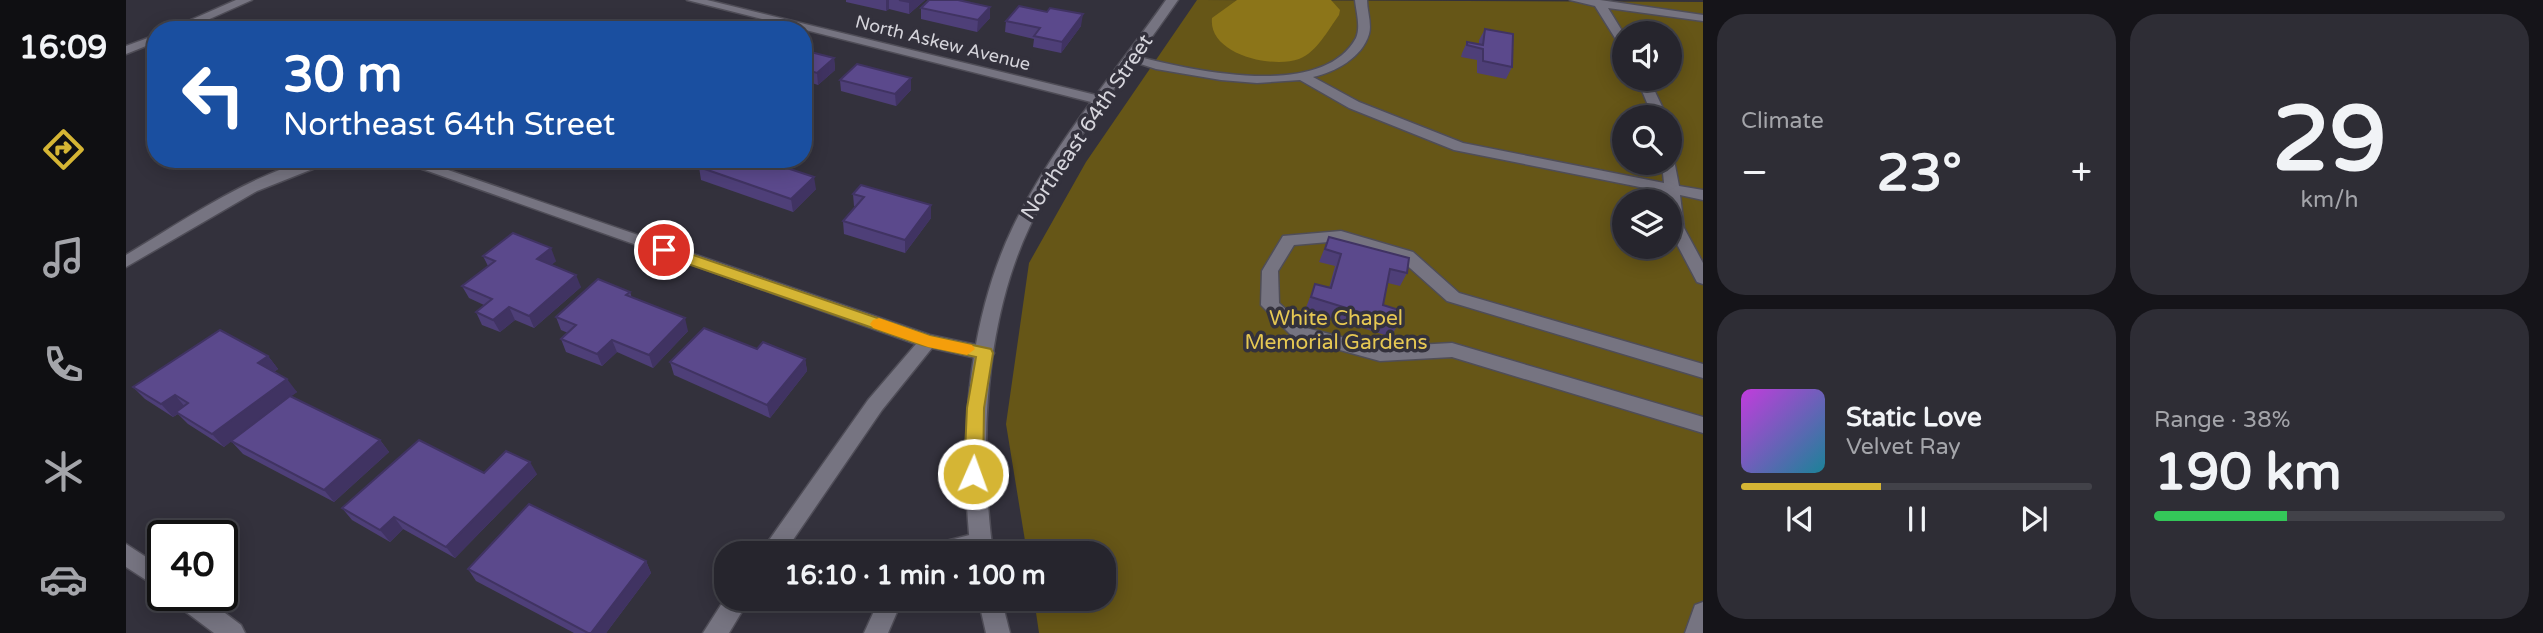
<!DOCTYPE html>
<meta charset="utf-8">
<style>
:root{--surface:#26252d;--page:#2e2d35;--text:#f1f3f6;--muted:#a4a5aa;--line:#424249;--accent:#d5b534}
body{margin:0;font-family:"Varela Round",sans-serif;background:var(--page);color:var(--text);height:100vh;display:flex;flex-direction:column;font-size:26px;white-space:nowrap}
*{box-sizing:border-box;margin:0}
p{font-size:23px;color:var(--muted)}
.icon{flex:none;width:38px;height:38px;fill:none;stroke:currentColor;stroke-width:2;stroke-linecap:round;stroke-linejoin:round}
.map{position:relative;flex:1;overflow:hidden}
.panel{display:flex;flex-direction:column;gap:14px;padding:14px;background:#151419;width:840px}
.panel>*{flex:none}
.banner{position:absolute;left:21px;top:21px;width:665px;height:147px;border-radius:28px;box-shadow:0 4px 18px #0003,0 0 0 2px var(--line);background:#1a4fa0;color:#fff;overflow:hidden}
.buttons{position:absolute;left:1486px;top:21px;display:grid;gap:14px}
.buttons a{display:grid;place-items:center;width:70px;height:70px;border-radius:50%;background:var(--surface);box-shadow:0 4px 18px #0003,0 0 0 2px var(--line);font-size:35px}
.speed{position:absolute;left:21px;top:520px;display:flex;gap:14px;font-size:35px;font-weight:700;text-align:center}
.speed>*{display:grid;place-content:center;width:91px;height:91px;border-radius:50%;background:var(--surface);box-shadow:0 4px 18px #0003,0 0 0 2px var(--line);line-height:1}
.speed .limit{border:4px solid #111;border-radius:10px;background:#fff;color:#111}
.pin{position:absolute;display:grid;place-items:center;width:60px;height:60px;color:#fff;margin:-30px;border:4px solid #fff;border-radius:50%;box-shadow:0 2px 7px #0007}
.me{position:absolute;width:77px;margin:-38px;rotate:2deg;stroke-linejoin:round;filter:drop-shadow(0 0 5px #0008)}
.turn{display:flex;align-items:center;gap:24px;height:147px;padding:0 21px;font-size:32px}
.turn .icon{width:91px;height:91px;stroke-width:2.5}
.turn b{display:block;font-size:49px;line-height:60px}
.big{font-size:52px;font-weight:800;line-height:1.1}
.panel .widget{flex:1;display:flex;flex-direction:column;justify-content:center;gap:10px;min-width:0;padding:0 24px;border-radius:28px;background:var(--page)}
.panel .dial{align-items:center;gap:0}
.dial b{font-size:91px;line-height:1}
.song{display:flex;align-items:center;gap:21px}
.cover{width:84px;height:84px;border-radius:10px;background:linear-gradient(135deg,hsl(290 70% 55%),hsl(190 70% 35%))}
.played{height:7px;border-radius:4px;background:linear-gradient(90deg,var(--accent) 40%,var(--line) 40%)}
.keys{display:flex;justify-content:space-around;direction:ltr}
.heat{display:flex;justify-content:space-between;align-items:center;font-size:38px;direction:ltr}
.charge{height:10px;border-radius:5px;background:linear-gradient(90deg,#34c759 38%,var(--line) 0)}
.panel .tiles{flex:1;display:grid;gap:14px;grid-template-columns:repeat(2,1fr)}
.trip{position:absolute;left:588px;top:541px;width:402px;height:70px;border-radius:28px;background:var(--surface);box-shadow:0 4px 18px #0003,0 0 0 2px var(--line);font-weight:800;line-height:70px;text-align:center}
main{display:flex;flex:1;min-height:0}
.menu{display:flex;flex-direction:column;width:126px;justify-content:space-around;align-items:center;background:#0f0f12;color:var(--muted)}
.menu .icon{width:49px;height:49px}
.menu .on{color:var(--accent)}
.menu b{font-size:32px;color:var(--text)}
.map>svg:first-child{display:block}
</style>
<main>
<nav class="menu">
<b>16:09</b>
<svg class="icon on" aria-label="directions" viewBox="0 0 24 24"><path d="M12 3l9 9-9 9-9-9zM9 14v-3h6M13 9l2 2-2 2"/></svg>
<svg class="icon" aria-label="music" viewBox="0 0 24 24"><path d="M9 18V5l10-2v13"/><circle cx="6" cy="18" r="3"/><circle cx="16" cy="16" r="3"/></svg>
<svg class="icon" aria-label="phone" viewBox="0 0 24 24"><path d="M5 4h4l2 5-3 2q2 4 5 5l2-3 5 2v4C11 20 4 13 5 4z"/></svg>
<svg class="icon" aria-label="climate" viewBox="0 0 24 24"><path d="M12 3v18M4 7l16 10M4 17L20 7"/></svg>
<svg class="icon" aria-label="car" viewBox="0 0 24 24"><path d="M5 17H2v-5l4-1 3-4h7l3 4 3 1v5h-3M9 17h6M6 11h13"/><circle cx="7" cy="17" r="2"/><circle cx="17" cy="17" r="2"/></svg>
</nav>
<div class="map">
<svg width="1577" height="633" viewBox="0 0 1577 633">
<rect width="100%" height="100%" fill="#33313c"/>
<path fill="#665617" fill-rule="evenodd" d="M1071,0L1577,2V633H913L908,599L978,598V553H901L880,424L903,263L960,162ZM1498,33H1544V79H1498ZM1498,117H1544V163H1498ZM1498,201H1544V247H1498Z"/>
<path fill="#8c7519" d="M1111,0H1205L1214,10L1213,15C1202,30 1191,52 1173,59C1146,69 1082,54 1086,18Z"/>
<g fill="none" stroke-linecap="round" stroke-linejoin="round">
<g stroke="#4f4d57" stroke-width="3">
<g id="service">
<path d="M1229,0H1241C1241,11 1246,24 1243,34C1236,58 1209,72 1187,77L1233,102L1337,143L1538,183L1536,163H1544V159L1548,160L1553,186L1577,190V200L1554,195L1558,228L1577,263V284L1571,282L1544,231V201H1540L1539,192L1328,150L1223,108L1174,80L1131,83L1095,80L1030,69L999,59L1005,55C1061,69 1195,102 1230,38C1235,27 1230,11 1229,0Z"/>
<polygon points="1444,0 1474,0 1577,15 1577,21 1482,8 1498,34 1498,47 1494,46 1469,6"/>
<polygon points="1511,79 1523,79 1541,117 1527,117"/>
<polygon points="1215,231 1287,252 1333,293 1577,364 1577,378 1321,301 1275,260 1214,241 1168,245 1152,271 1153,303 1180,328 1254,347 1326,343 1577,417 1577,433 1326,357 1254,361 1174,339 1168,338 1135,305 1136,271 1157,236"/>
<polygon points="855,532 863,535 866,542 863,549 850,553 798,553 801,546"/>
<polygon points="754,598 777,598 762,633 738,633"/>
<polygon points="1577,602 1577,633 1559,633 1569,605"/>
</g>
</g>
<g stroke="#4f4d57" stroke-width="3">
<g id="minor">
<polygon points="110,0 126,0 59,30 42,30"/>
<polygon points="561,0 581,0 982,98 984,101 977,105"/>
<polygon points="30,35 30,42 0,54 0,46"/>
<path d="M187,159H212L131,191L0,267V255C60,219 119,177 187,159Z"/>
<polygon points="268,159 290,159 804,335 865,348 868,353 865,358 859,360 806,348 756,410 658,553 634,553 742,400 790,344"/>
<polygon points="0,544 37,568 37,591 0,567"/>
<polygon points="44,595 75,595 115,625 119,633 88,633 48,603"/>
<polygon points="600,597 624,598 603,633 577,633"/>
</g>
</g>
<g stroke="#4f4d57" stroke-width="3">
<g id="tertiary">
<path d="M1040,0H1052C1001,74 940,146 903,228C858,324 853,449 867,553H845C833,448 840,326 886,229C925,147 988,74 1040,0Z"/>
<polygon points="852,598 875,598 884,633 860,633"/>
</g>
</g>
<use href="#service" fill="#767481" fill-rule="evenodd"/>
<use href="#minor" fill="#767481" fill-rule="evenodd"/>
<use href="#tertiary" fill="#767481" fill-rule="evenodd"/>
</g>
<g fill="#4e3f78">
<polygon points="720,0 799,0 783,14 763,9 760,11 720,2"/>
<polygon points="864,7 864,18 851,32 795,19 795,8"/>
<polygon points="880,21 955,26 935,53 907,47 908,39 879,32"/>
<polygon points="1359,29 1386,67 1380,79 1351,73 1351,60 1335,57 1336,53 1341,42 1353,44 1353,40"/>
<polygon points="677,50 708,58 709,70 692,85 677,80"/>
<polygon points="714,80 785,90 770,106 715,91"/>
<polygon points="530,159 570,159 558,169"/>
<polygon points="573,167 664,169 690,189 667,212 575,180"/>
<polygon points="727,194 805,205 805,218 779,253 718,234 717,221 730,207 728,206"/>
<polygon points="1203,237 1281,273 1274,286 1262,283 1257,305 1272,324 1265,337 1179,310 1189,284 1203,288 1209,266 1193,262"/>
<polygon points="357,256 430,261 425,265 455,287 408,328 389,320 374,332 356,325 350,312 358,305 343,298 336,286 362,266"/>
<polygon points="504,292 506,298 562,331 527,368 491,352 476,366 440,352 435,339 442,333 435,330 430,317"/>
<polygon points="631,349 679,359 681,371 644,418 548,375 544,362"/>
<polygon points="142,356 152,369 148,372 171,392 165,396 254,440 263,452 208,502 117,454 105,441 98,447 62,424 52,414 47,417 19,399 7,387"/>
<polygon points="358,473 411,474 329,558 277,529 264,542 226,520 216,508"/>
<polygon points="520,561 525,573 480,633 448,633 350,581 342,569"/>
</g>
<g fill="#403362">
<polygon points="760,0 763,0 763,9 760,11"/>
<polygon points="786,0 799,0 783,14 783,2"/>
<polygon points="864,7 864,18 851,32 852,20"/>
<polygon points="957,14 955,26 935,53 936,42"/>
<polygon points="708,58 709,70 692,85 691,73"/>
<polygon points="785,78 785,90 770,106 769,94"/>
<polygon points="556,159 570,159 558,169"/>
<polygon points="688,177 690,189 667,212 665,199"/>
<polygon points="805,205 805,218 779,253 779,240"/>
<polygon points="425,248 430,261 417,272 411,259"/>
<polygon points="450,275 455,287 408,328 403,316"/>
<polygon points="383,307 389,320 374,332 367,320"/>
<polygon points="559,318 562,331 527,368 523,355"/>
<polygon points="486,340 491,352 476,366 471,354"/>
<polygon points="142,356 152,369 142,376 132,363"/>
<polygon points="679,359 681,371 644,418 641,405"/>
<polygon points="161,379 171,392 98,447 86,434"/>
<polygon points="49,395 60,408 50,412 52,414 47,417 35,404"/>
<polygon points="254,440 263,452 208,502 198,490"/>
<polygon points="404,462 411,474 329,558 320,547"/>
<polygon points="268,517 277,529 264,542 254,530"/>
<polygon points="520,561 525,573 480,633 465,633"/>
</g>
<g fill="#5b498c" stroke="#403362" stroke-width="2">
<polygon points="773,0 786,0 783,2"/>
<polygon points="803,0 832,0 864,7 852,20 795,8"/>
<polygon points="893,6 921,12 924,8 957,14 936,42 908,36 914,28 880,21"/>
<polygon points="583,24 602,30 574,30"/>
<polygon points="1359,29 1387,34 1386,67 1357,61 1357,49 1341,45 1341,42 1357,45"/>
<polygon points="677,50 708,58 691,73 677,69"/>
<polygon points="731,64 785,78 769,94 714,80"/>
<polygon points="582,159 634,159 637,160 639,159 655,159 663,162 658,167 688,177 665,199 573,167"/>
<polygon points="735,185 805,205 779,240 717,221 738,197 727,194"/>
<polygon points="387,233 425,248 411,259 450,275 403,316 383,307 367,320 350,312 366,299 336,286 369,261 357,256"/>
<polygon points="1203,237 1283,258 1281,273 1264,269 1257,305 1273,310 1272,324 1185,297 1189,284 1205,288 1215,254 1199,249"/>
<polygon points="472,279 504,292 500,295 559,318 523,355 486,340 471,354 435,339 450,325 430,317"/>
<polygon points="578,328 631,349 637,342 679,359 641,405 544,362"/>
<polygon points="94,330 142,356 132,363 161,379 86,434 50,412 62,403 49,395 35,404 7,387"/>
<polygon points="164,396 254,440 198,490 105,441"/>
<polygon points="293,440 358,473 380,451 404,462 320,547 268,517 254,530 216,508"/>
<polygon points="403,504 520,561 465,633 462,633 342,569"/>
</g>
<polygon fill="#d5b534" stroke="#8a7622" stroke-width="2" points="538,245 804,336 865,349 867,353 858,408 857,474 854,479 847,482 841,479 838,474 841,408 850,357 796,345 533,254 531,250 533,247"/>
<polygon fill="#f59e0b" points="753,318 804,336 846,345 849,349 841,355 802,347 747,328 744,324 747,320"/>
<g text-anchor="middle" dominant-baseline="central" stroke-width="7" stroke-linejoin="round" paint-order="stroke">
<g font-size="18" fill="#d5d4db" stroke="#33313c">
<text transform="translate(817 43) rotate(14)">North Askew Avenue</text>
</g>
<g font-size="21" fill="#d5d4db" stroke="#33313c">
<text transform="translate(961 127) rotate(-56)">Northeast 64th Street</text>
</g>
<g font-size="21" fill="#e6c853" stroke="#33313c">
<text x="1210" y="318">White Chapel<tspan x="1210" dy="24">Memorial Gardens</tspan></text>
</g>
</g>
</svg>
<div class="buttons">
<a><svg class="icon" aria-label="sound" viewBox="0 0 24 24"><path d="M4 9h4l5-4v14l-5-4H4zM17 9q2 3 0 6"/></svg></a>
<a><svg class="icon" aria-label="search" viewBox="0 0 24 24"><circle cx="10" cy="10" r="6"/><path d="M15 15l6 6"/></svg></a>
<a><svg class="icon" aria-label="layers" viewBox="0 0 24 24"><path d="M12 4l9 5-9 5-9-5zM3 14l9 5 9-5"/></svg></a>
</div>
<div class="speed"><div class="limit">40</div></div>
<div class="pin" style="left:538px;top:250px;background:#d93025"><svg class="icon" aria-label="arrive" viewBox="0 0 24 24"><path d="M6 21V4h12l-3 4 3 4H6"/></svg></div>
<svg class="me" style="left:847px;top:474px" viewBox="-20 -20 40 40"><circle r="17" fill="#d5b534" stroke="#fff" stroke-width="3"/><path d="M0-11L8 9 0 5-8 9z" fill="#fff"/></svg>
<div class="trip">16:10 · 1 min · 100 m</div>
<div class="banner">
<div class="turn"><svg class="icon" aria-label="left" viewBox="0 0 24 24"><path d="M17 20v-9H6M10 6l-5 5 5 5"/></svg><div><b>30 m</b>Northeast 64th Street</div></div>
</div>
</div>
<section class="panel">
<div class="tiles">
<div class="widget"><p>Climate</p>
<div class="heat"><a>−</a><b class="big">23°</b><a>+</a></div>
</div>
<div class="widget dial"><b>29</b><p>km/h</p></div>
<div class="widget">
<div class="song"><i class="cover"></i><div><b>Static Love</b><p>Velvet Ray</p></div></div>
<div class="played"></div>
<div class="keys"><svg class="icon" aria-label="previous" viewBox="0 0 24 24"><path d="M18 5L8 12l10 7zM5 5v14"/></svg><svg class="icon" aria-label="pause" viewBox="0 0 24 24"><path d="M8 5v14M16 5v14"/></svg><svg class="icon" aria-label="next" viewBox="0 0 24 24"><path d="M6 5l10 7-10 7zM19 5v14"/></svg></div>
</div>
<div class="widget"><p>Range · 38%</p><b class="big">190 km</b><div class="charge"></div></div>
</div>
</section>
</main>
